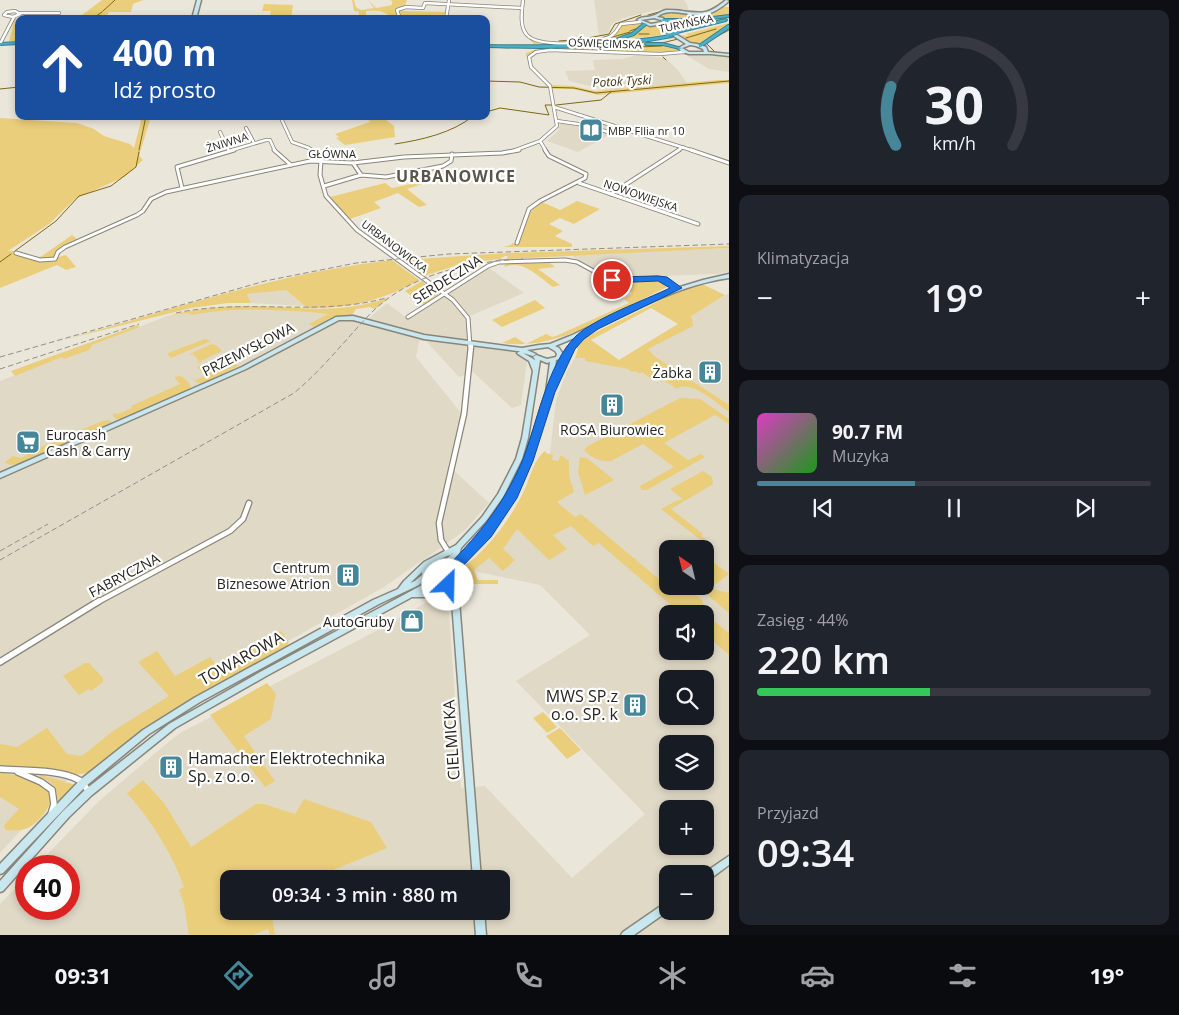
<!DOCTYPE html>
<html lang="pl">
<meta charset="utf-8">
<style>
:root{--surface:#171b24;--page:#20242c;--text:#f1f3f6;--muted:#9ea1a6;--line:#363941;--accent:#458798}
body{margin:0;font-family:"Open Sans",sans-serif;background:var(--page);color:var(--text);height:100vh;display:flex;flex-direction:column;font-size:19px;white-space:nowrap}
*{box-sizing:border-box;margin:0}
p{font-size:16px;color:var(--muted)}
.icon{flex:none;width:28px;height:28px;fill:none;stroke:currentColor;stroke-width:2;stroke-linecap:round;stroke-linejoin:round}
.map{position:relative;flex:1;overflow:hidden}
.panel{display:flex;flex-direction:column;gap:10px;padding:10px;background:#0d0f14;width:450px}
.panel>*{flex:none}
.hud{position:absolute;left:15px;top:15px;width:475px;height:105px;border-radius:10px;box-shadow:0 2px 8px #0003;background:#1a4fa0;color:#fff;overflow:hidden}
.needle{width:32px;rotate:325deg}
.fabs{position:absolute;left:659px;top:540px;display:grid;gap:10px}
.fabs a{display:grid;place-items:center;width:55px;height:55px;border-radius:10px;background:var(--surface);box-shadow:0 2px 8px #0003;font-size:25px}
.speed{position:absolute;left:15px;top:855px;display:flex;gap:10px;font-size:25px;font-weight:700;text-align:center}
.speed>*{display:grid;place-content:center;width:65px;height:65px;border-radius:50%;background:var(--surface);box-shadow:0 2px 8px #0003;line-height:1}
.speed .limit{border:8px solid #d22;background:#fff;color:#111}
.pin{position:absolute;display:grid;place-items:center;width:42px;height:42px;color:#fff;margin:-21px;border:2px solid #fff;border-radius:50%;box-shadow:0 1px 5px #0007}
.me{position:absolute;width:55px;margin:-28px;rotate:24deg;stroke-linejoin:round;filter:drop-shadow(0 0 4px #0008)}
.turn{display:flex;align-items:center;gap:18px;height:105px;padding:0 15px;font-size:22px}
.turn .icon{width:65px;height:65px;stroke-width:2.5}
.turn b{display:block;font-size:35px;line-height:42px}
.big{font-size:38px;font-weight:600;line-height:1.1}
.panel .card{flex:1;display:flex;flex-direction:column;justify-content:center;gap:8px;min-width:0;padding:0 18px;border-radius:10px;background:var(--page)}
.panel .dial{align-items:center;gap:0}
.dial svg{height:130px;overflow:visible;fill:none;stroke:var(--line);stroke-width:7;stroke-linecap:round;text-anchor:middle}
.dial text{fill:var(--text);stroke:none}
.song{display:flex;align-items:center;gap:15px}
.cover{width:60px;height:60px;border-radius:8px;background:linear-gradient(135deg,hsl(310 70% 55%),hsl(120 70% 35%))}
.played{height:5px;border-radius:2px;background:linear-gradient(90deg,var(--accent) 40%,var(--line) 40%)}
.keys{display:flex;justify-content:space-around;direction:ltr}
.heat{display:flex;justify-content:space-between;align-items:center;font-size:28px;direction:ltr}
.charge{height:8px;border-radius:4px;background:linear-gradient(90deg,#34c759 44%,var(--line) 0)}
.trip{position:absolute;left:220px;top:870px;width:290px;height:50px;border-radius:10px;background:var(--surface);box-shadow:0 2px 8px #0003;font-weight:600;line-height:50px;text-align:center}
.tabs{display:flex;height:80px;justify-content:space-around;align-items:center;background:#090b0e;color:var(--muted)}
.tabs .icon{width:35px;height:35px}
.tabs .selected{color:var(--accent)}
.tabs b{font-size:22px;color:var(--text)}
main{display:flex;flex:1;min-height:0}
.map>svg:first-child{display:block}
</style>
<main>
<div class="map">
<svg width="729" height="935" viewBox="0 0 729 935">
<rect width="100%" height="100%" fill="#ebe6da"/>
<g fill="#e0d9c6" fill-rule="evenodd">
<polygon points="594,0 684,0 687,4 689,12 662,9 627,17 613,23 610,27 609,32 599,36"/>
<polygon points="636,55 665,58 677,69 687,83 607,90 569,81 565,71 595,70 593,60 623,59"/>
<polygon points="686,55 729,56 729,72 709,69"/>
<polygon points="588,119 621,128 578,152 547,141 558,131 561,123 580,125"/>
<polygon points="729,248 729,272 716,274 610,278 570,255"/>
<polygon points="489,268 524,293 465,318 467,329 468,344 511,351 527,361 521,405 512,408 473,372 459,377 426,341 419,341 416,357 461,413 448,465 489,503 464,531 384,587 162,712 77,770 0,853 0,381 167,316 189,313 257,308 329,314 314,327 336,316 363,323 387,303 408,319"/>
<polygon points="280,290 286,290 304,306 251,303 247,294"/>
<path d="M729,293V935H0V904L26,877V909H69V866H36L99,801L172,739L182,732L380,629L427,602L445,605L449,612L461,788L485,786L572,878L645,814L516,681L590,635L540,585L464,569L501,546L538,488L550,452L556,400L567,371L575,358H585L598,346L619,360ZM668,549H705V586H668ZM668,614H705V651H668ZM668,679H705V716H668ZM668,744H705V781H668ZM668,809H705V846H668ZM668,874H705V911H668ZM229,879H501V911H229Z"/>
</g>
<g fill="#ebce7b" fill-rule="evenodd">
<polygon points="102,0 143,0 133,4 131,12 109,12 105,19 19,19 19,41 9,41 15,19 28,16 82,15"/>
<path d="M352,0H354L356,7L361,10L374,8L368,0L376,8L392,5V1L390,0H407L403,11L446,12L444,18L391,19C385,9 376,11 366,11V19H359V12L354,11Z"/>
<polygon points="264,4 293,5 291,19 269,19 271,11 262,11"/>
<path d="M720,7H729V15C711,18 675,25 659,17L660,15C682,8 698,21 720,7Z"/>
<polygon points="729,16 729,18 682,30 671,29 674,32 665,27 670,21"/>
<path d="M637,23L643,25C619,48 566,43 534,44L529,39C544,43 602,45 615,35C618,32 619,28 621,25Z"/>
<polygon points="729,23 729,25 699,45 692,43 681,35 689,36 686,34"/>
<polygon points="647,25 658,27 670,33 659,31 663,34 661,35 612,41 633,35"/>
<polygon points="658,44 677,47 678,51 669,53 639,52 638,50 636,52 545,49 532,52 526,57 526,53 536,49"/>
<polygon points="718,80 729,80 729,83 598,95 573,89 553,89 552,85 573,86 595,91"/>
<polygon points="140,116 151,116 139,156 143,160 124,177 75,199 49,224 8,251 18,251 39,258 72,235 77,239 60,248 54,254 55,258 66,255 76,267 66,270 57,265 0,288 0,118 77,123 94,129 104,136 130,144 134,148 141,121"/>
<polygon points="365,116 386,116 386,120 394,126 395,137 345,145 336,138 339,137 335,134 370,122"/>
<polygon points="419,175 429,182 407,189 427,205 419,207 398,193 374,202 381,208 350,219 330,197 385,183 392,188 415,183 410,178"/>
<polygon points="577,201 600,209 574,224 560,218 549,224 563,231 555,236 572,244 572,247 503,247 511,245 512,243 519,244 531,211 542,202 560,210"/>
<polygon points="729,246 729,248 506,259 508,256 505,256 500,259 464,263 424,276 402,260 507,253"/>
<path d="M392,260L419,280C384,300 348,309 307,308L286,290L247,294L251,303H228L191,308L67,339C176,308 279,273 392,260Z"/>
<path d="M547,261L555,267L538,269L560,285L553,287C539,277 523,259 504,267L506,263Z"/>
<path d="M655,279L668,284L667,287C618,310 558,352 502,343L515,337L526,344L546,334L552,337L556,336L629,303L624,299L632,293L616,281Z"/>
<polygon points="422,281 439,294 423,305 405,291"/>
<path d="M702,284L725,295L690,317L692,318L693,326L648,349L654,356L729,405V412C716,403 691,379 677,389L656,375L650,378L642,372L640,374L635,371L632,372L628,369L585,361V358H575L578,349L576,347L588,336L681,290ZM651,308L678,324L619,360L591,340Z"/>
<path d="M390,297L375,309L370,307L356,309L352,315L336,316L314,327L309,324L328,314C281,310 237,306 191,315L189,313L167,316C190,310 214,307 238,306C295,305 334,317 390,297Z"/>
<polygon points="535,300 545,308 502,327 492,320"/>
<polygon points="138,325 140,327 92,345 89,350 64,359 62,357 15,376 11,371"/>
<polygon points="205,339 211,341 171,358 168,355 168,353"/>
<polygon points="211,344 216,345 222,351 201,361 202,362 196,363 199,361 193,354 188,355"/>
<polygon points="222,357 230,357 238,366 205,383 198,383 188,375 195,380 205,376 197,367"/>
<polygon points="179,376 183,377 190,384 190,388 186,391 121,419 117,420 113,416 114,413 118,414 132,408 131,406 180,384 174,377"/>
<path d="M680,398L700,399L729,419V424L715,415L664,443L688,460L701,454L705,457L647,490H642L640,486L674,467L643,444L611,461C599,462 592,458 584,450L588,446Z"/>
<polygon points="109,420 111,421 109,424 17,464 10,465 5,462 13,456 20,458 27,455 29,452 102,421"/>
<path d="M545,451L546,453L553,455L552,460L558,461L561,455L569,461V475L574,492L557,502L575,517L581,514L660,580L667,575L668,586H686L703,601V605L698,608L705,614H681L599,543L593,546L571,526L553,535L567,549L549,560L517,529L503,549L515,560L503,571L489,558L474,570L478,580H498V584H468L461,577L463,567C488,549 508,522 522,495C530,481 532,461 545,451Z"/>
<polygon points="580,457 587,458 614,480 585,495 578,472"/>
<polygon points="703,471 712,477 713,484 671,509 703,534 701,536 706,539 702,541 661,509 676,501 683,499 670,489"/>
<polygon points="709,559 729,574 716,584 705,580 705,561"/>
<path d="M437,567C444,568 450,571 449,578C444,585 436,585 430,580L429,573Z"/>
<polygon points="705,587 729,593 729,613 704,592 703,590"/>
<polygon points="705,614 729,633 729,655 705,634"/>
<path d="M281,631L289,642L286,648L195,698L91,771C74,779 58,771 40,769C27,767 13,767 0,766V744L17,747L47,728L67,754L82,756L113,731L169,696L138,662L157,651L175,676L210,657L217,666Z"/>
<polygon points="85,663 89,663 103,678 103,682 91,691 89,689 79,695 63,676"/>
<polygon points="267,683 276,694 271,719 244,736 275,781 265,787 210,715"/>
<polygon points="543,712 557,727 547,733 533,718"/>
<polygon points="560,728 581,750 567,759 546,736"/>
<path d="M0,773C12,774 40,779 48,789C58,802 38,825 25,829C19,831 12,830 6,830L4,828L5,824L19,809L0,797Z"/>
<path d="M41,775L76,785L58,803C57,788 54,782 40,777Z"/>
<path d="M143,780L164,803L191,847L256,804H264L295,814L304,799L371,822L387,848L321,875L296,879H229V911H271L275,935H270L268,929L253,935H189L184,904L179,890L184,887C172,853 151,820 127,793Z"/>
</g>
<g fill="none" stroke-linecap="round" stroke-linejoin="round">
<g stroke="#7e6815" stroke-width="1">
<polyline points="103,11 115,0"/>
<polyline points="708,11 715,7"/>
<polyline points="648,15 666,10"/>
<polyline points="92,19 102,12"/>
<polyline points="630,31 638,28"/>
<polyline points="639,34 649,34"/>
<polyline points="613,37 630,32"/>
<polyline points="716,37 729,30"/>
<polyline points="588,38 609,34 615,24 641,15"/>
<polyline points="686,38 716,29"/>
<polyline points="559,41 584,39"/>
<polyline points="662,43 678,39"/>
<polyline points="706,43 716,53"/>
<polyline points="592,49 662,46"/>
<polyline points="663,57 666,60"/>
<polyline points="486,81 520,82 539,87 574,88 596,93 729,81"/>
<polyline points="0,89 19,87"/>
<polyline points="556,105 601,100 611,92"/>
<polyline points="486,112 500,108 549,115 545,105 552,105"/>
<path d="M395,144C421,140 453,133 473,116"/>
<polyline points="139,150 146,116"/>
<polyline points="15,251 56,221 79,196 111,186 136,167 139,152"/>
<polyline points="0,262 11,254"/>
</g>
<g stroke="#89857a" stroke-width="4">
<g id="street-far3">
<path d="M523,0C522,10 519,26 527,35C539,48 596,44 611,36C616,33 618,28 621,24L640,22"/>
<polygon points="15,11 20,14 13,17 4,15 7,12"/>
<polyline points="20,13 59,13"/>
<polyline points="400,19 397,10 406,7 423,8 425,3 522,8"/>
<polyline points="446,19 449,0"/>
<polyline points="0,44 14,17"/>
<polyline points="554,107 694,151"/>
<polyline points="280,116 292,142 309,148 312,151"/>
<polyline points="557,121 585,125 608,132 619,127"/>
<polyline points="246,128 254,143"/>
<polyline points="220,132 229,151"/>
<polyline points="540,141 546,151"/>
<polyline points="229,151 266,140 270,140 275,151"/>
<polyline points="513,151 540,141 557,126 550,86 531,67 529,57 536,52 550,50 660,54 684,52"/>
<polyline points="677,151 683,147"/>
</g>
</g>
<g stroke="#89857a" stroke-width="5">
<g id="street-far2">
<polyline points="274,150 291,165"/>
<polyline points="311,150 321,160 320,175 326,196 357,230 453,300 468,318 470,347"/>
<polyline points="691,150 729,163"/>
<polyline points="353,163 361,175"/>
<polyline points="579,183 698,224"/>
<polyline points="324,186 361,175 386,177 443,166 451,161 452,154"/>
<polyline points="182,188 177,167 234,150"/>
<polyline points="611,194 679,150"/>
<polyline points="517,243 529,209 540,201 585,178 586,174 549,156 545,150"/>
<polyline points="16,253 40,260 55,259 58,252 65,247 137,215 143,211 151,199 166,192 310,161 353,163 404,157 502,153 519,150"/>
<polyline points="408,317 488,266 499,262 565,260 577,262 610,280 657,278 664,279 677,288"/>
</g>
</g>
<g stroke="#89857a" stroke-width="7">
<g id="street-far1">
<polyline points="449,553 441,540 439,523 464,414 471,346"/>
<polyline points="96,603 230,531 243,519 249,503"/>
</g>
</g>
<g stroke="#89857a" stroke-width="8">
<g id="street">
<polyline points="0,662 99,601"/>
<path d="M0,769C22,771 60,769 79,780C83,782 86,788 89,792"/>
<polyline points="18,772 41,782 52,790 54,804 51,814"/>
</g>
</g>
<g stroke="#89857a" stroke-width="3">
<g id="secondary">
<polygon points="197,0 201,0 196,19 192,19"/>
<path d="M726,0L729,1C722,7 714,13 704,15C689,17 670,6 657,17L663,18L666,23L661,25L690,43L697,44L706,47L708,52L729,54V56L711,54H689L682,52L678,48L686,44L657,25L650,26L637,20C642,16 646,18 652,16C657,15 661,11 666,10C672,10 677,10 682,11C703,14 709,14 726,0ZM654,18L661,20L662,22L651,24L641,20ZM690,45L696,46L703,49L704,52H689L682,48Z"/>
<path d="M729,274V278C714,280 699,284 684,289C649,301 616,319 582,334L585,336L572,349L554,389L552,391L530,461L520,487L506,512L489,536L463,561L455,572L456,577L454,583L460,594L459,600L481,879H473L452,602L426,597H412L268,675L175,728L92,795L69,817L3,891L0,892V881L63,811L86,789L169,724L262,671L424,584L423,581L419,585L379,604L200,702L149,734L86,786L3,873L0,874V864L80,780L143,730L194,698L373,600L398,589L404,581L424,562L456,545L482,517L498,494L516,459L522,438L533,371L529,361L518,354L517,353L520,351H517L424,339L353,320H339L246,369L0,478V473L242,367L336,317L353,316L424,335L522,348L539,345L550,344L570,336L658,295L680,287L703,280ZM579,336L567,348L554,377L556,360L560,359L563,354L559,348L555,346ZM548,347L555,351L557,354L556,357L547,359L536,355L533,357L535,359V360L523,353L533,356L536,354L527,350ZM540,360L547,363L550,362L546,392L524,461L514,487L502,509L485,532L459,557L451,567L449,565L459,555L461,548L486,521L503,497L522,459L528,438ZM453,553L442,563L435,562ZM436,567C443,567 448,569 450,577L447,581L440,584L430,580L429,574ZM422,572V575L415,581L410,583ZM431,587L440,590L443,589L448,596L423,591Z"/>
<polygon points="729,856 729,865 710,879 707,880 705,880 705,874 704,874 704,873"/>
<polygon points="668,901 668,911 634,935 621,935 623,932"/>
<polygon points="474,911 484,911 486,935 476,935"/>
</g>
</g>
<g stroke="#3d7f8d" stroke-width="2">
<g id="highway">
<polygon points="729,15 729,17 696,21 663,21 661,20 663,19 696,19"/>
<polygon points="725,19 727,20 726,21 677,33 675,32"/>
<polygon points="644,23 647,24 634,35 615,41 613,40 632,33"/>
<polygon points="728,25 729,25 729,28 701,47 699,47 699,45"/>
<path d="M671,35L673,36L672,37C611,49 548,49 486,47V45C548,46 610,45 671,35Z"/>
<polygon points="19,42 19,44 0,45 0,43"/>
<polygon points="647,43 663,43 682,48 680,49 663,45 646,45 645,44"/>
</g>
</g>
<use href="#street-far3" stroke="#fff" stroke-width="2.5"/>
<use href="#street-far2" stroke="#fff" stroke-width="3"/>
<use href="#street-far1" stroke="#fff" stroke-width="4.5"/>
<use href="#street" stroke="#fff" stroke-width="5.5"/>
<use href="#secondary" fill="#c8e7ee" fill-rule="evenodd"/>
<use href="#highway" fill="#49b0c8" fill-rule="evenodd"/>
<g stroke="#928f86" stroke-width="1" stroke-dasharray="5.5 3" stroke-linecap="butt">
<path d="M176,313C246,298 317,317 386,298"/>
<polyline points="0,357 265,281 356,263 449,254 729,244"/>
<polyline points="0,369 139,324"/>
<polyline points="0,551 48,524"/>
<path d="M0,560L294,393C323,369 345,340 371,313C411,273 469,262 523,259"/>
</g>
<g stroke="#3d7f8d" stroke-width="5.5" stroke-linecap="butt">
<polyline id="highway-bridge" points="668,34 677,32"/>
</g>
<use href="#highway-bridge" stroke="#49b0c8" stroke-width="4.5"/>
</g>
<path fill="#1a73e8" stroke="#114b97" d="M658,276L667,277L682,288L598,329L584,339L575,349L555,392L533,461L517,498L491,537L458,571L460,577L452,588H443L441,585L447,576L446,571L449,565C482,530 501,508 521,464C537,426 546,365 576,336C595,318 645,300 670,288L658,281L612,283L608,280L612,277Z"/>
<defs>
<g id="library-square" transform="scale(1.25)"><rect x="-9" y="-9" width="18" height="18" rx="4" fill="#458798" stroke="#fff"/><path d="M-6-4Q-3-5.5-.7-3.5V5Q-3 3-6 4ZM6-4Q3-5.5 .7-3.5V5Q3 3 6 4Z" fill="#fff"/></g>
<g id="building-square" transform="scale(1.25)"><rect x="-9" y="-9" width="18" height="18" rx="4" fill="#458798" stroke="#fff"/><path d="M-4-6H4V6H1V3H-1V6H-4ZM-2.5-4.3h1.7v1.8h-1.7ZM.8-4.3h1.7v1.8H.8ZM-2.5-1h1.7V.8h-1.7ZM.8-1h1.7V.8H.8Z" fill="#fff"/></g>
<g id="supermarket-square" transform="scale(1.25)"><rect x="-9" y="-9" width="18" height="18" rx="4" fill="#458798" stroke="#fff"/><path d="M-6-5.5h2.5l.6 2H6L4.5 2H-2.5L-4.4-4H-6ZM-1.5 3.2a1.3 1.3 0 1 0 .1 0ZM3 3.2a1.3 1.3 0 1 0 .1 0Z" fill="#fff"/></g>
<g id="shop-square" transform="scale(1.25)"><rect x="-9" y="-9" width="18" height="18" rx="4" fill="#458798" stroke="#fff"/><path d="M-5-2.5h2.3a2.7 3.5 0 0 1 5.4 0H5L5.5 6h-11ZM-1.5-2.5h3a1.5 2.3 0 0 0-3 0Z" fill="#fff"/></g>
</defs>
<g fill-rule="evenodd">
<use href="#library-square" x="591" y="130"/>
<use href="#building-square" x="710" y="372"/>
<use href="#building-square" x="612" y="405"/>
<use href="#supermarket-square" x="28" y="442"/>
<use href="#building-square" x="348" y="575"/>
<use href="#shop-square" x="412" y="621"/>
<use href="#building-square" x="635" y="705"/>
<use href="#building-square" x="171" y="767"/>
</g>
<g text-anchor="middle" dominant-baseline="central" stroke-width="4.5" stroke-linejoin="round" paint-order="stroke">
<g font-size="11" fill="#262520" stroke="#fff">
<text transform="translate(686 23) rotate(-12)">TURYŃSKA</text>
<text transform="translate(605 43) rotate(2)">OŚWIĘCIMSKA</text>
<text transform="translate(227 142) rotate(-17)">ŻNIWNA</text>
<text x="332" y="153">GŁÓWNA</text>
<text transform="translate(641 195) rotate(19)">NOWOWIEJSKA</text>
<text transform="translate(395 246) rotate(37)">URBANOWICKA</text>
</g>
<g font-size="11" fill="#262520" stroke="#fff" text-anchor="start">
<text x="608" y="130">MBP FIlia nr 10</text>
</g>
<g font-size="12" font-style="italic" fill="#413307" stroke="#fff">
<text transform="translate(622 81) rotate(-3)">Potok Tyski</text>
</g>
<g font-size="14" fill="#262520" stroke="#fff">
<text transform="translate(447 279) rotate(-32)">SERDECZNA</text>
<text transform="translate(248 349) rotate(-27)">PRZEMYSŁOWA</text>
<text transform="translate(124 575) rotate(-28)">FABRYCZNA</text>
</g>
<g font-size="14" fill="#262520" stroke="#fff" text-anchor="end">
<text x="692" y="372">Żabka</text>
<text x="612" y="429" text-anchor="middle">ROSA Biurowiec</text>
<text x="46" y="434" text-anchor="start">Eurocash<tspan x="46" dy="16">Cash &amp; Carry</tspan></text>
<text x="330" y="567">Centrum<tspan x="330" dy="16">Biznesowe Atrion</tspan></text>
<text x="394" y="621">AutoGruby</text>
</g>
<g font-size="16" font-weight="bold" letter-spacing="1" fill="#59554b" stroke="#fff">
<text x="456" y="176">URBANOWICE</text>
</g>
<g font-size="16" fill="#262520" stroke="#fff">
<text transform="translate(241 658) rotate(-29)">TOWAROWA</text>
<text transform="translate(451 740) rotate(-94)">CIELMICKA</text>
</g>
<g font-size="16" fill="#262520" stroke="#fff" text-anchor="end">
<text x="618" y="696">MWS SP.z<tspan x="618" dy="18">o.o. SP. k</tspan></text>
<text x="188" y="758" text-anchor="start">Hamacher Elektrotechnika<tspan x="188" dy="18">Sp. z o.o.</tspan></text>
</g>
</g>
</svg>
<div class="fabs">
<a><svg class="needle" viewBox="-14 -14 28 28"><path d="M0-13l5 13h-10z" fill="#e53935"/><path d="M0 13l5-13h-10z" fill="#9ea1a6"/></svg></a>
<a><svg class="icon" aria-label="sound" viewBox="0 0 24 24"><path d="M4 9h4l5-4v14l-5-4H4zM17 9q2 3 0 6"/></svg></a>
<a><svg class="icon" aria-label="search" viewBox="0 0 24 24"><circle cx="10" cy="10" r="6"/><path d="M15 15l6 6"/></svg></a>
<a><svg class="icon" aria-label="layers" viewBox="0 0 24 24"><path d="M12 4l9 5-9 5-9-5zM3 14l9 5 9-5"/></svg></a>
<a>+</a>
<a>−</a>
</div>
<div class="speed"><div class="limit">40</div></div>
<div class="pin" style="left:612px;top:280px;background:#d93025"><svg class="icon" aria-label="arrive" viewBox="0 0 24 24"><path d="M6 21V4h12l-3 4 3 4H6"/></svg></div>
<svg class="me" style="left:448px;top:585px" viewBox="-20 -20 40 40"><circle r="19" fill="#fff"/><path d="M0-13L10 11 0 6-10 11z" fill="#1a73e8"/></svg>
<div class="trip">09:34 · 3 min · 880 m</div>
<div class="hud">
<div class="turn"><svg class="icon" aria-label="ahead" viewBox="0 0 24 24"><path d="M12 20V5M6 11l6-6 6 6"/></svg><div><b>400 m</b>Idź prosto</div></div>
</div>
</div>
<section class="panel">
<div class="card dial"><svg viewBox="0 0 100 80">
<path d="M14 69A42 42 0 1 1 86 69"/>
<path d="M14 69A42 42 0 0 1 11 33" stroke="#458798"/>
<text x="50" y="56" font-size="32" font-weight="700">30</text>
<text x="50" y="72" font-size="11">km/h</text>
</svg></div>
<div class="card"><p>Klimatyzacja</p>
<div class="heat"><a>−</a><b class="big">19°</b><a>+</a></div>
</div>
<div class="card">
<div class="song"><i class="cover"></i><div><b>90.7 FM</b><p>Muzyka</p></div></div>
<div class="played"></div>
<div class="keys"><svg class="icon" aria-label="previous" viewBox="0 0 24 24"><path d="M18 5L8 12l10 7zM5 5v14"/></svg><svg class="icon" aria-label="pause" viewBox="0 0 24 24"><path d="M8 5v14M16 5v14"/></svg><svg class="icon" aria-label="next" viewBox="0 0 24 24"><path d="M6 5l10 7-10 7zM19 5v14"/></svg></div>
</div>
<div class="card"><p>Zasięg · 44%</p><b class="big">220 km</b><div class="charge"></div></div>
<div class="card"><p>Przyjazd</p><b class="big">09:34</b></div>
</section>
</main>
<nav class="tabs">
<b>09:31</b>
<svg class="icon selected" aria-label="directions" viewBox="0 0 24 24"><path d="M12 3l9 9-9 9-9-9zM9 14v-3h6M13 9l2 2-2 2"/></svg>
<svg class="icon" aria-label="music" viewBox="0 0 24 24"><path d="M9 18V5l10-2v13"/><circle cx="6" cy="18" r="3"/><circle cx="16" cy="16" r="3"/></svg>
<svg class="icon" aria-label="phone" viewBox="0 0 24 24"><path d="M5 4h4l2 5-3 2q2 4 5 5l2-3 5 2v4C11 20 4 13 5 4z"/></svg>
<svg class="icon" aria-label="climate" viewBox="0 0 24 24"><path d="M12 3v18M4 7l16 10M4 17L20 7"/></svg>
<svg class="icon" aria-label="car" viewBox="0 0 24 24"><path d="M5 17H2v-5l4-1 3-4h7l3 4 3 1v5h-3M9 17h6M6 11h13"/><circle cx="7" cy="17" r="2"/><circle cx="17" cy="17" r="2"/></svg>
<svg class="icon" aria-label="filters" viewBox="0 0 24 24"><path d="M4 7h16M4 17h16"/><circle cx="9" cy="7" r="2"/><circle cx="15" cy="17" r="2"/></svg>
<b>19°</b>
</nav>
